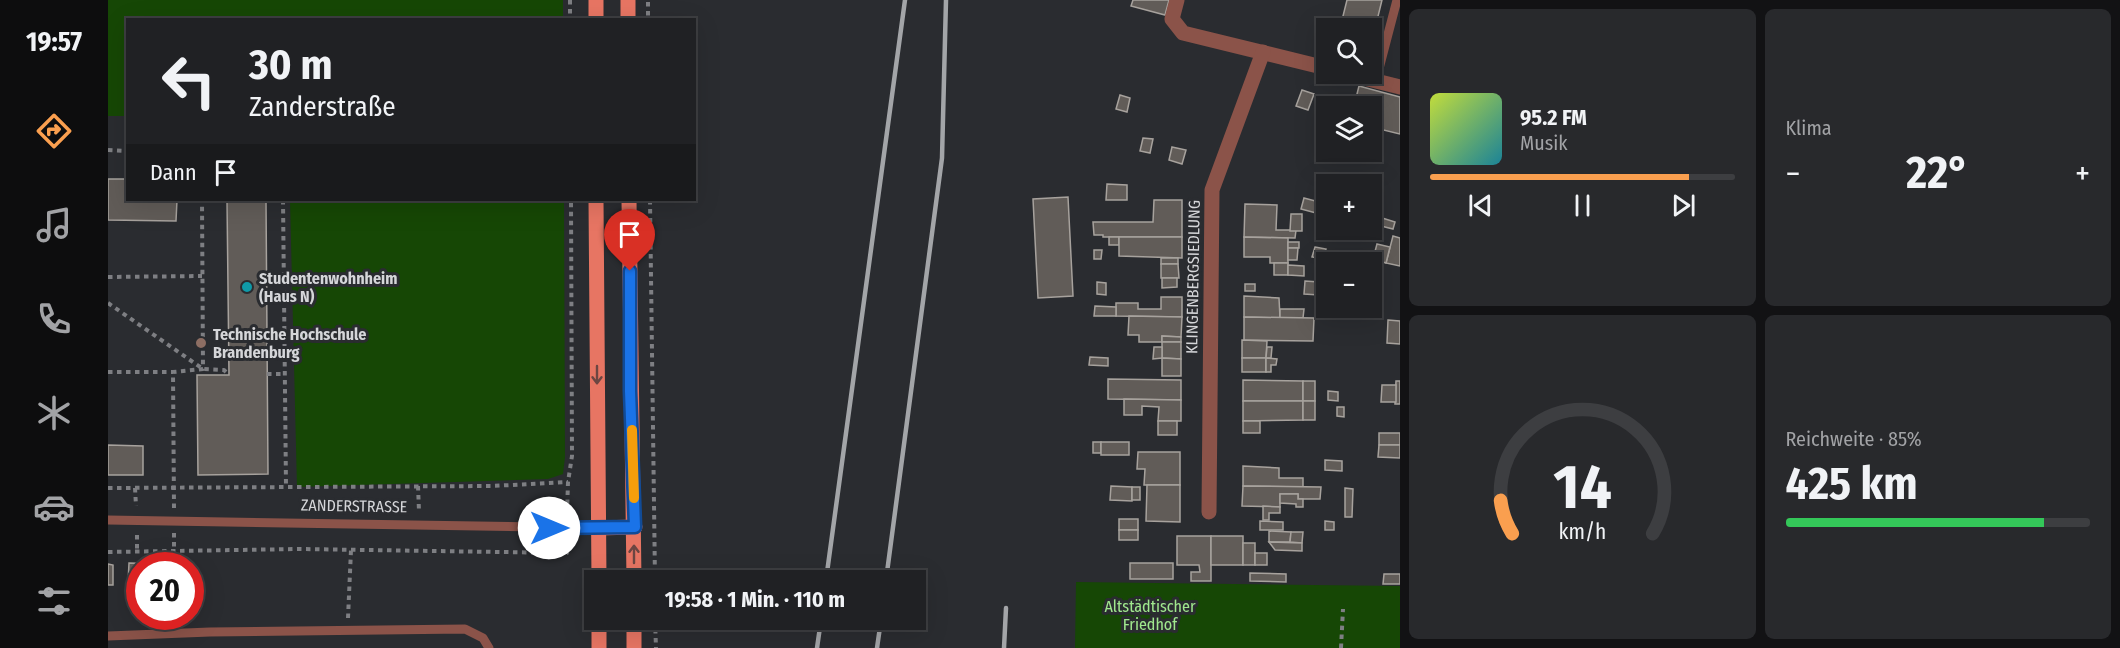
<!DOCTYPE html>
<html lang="de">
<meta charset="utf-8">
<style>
:root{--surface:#202124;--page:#28292c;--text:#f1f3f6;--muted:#a2a3a6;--line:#3d3e41;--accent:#fa9f4f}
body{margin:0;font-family:"Fira Sans Condensed",sans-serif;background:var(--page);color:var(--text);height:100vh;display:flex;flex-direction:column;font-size:22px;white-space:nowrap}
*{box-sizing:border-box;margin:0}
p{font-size:20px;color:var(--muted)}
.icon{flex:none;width:33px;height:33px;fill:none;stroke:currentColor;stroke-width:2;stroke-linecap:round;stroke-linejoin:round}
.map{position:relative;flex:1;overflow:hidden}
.details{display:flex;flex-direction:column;gap:9px;padding:9px;background:#121214;width:720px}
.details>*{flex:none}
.banner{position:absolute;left:18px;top:18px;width:570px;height:183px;border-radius:0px;box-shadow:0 6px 24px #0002,0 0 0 2px var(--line);background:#202124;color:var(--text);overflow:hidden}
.tools{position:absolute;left:1208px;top:18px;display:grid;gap:12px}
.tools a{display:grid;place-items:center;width:66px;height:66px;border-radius:0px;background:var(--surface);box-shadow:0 6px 24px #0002,0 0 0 2px var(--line);font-size:30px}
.speed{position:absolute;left:18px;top:552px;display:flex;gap:12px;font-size:30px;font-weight:700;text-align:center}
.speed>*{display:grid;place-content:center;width:78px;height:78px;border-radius:50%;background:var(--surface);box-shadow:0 6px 24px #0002,0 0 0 2px var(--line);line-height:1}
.speed .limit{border:9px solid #d22;background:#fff;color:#111}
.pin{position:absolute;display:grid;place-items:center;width:51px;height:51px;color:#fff;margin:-62px -26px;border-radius:50% 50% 50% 0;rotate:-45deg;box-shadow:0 0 6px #0007}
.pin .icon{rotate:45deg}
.me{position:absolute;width:66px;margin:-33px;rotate:90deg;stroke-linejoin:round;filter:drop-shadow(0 0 4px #0008)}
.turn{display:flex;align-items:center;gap:21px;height:126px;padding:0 24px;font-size:27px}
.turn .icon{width:78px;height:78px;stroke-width:2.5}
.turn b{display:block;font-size:42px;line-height:51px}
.then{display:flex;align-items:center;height:57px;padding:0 24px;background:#0003;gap:12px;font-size:22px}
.big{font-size:45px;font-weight:700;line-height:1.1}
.details .card{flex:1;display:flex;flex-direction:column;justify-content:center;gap:9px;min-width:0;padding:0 21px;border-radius:9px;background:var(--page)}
.details .dial{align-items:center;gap:0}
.dial svg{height:156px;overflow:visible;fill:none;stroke:var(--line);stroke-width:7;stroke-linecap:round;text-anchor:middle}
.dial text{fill:var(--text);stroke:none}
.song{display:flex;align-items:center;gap:18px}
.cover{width:72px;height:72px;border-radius:9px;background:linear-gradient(135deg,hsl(70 70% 55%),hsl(190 70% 35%))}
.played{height:6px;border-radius:3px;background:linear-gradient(90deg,var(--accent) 85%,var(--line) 85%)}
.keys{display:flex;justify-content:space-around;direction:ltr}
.heat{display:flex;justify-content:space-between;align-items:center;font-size:33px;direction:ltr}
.charge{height:9px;border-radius:4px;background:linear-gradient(90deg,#34c759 85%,var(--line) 0)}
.details .tiles{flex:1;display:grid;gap:9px;grid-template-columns:repeat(2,1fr)}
.trip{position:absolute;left:476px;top:570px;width:342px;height:60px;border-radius:0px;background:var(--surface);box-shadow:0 6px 24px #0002,0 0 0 2px var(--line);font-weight:700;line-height:60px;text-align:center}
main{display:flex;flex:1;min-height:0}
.dock{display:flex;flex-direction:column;width:108px;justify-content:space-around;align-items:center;background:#0d0d0e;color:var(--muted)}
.dock .icon{width:42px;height:42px}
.dock .active{color:var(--accent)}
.dock b{font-size:27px;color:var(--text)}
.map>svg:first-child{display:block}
</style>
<main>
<nav class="dock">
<b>19:57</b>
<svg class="icon active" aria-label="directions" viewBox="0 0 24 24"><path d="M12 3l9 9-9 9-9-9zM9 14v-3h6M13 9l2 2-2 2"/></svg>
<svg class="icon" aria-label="music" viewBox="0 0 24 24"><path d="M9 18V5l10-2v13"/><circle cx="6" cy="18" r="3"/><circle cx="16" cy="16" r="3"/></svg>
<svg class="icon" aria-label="phone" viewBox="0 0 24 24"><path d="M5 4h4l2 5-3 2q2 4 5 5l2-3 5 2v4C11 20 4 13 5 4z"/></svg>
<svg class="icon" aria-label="climate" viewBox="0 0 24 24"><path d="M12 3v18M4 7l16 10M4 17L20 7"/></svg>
<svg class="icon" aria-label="car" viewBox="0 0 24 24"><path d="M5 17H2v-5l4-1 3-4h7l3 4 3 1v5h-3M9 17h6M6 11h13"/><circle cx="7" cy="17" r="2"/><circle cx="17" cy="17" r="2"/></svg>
<svg class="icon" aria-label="filters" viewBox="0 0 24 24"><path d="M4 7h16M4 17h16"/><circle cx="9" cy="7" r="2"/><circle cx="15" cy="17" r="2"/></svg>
</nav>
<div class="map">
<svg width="1292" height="648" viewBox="0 0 1292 648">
<rect width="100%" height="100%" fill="#2a2c30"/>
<g fill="#164705">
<polygon points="0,0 455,0 455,19 20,20 19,116 0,116"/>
<polygon points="182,200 456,200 457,457 455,474 440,479 189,487"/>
<polygon points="968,582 1292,586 1292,648 967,648"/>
</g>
<g fill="#615c58" stroke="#a7a29d" stroke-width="1.5">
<polygon points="1025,0 1061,0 1057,15 1023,6"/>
<polygon points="1239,0 1274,0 1263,45 1263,28 1232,28"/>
<polygon points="1251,86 1292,97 1292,134 1263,127 1263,106 1246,106"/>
<polygon points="1194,90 1206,94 1200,110 1188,106"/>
<polygon points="1012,95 1022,98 1019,112 1008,109"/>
<polygon points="1035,138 1045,139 1042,153 1032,151"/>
<polygon points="1064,147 1078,150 1074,164 1061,160"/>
<polygon points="0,179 20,179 20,200 69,200 68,221 0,220"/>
<polygon points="999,184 1019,185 1019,200 998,200"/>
<polygon points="960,197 965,296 930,298 925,199"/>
<polygon points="1196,198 1215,203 1212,214 1193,209"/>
<polygon points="119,200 158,200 160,474 90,475 89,375 121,375"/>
<polygon points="1046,200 1074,200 1074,237 995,237 995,235 986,235 985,222 1045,222"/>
<polygon points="1137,204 1169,205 1168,230 1188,230 1187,238 1136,237"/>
<polygon points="1183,214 1194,214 1194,231 1182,231"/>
<polygon points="1263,215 1271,217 1268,227 1263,226"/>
<polygon points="1271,217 1287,222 1285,229 1269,225"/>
<polygon points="1285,236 1292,238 1292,266 1278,263"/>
<rect x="1001" y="237" width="10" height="8"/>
<polygon points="1011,237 1074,237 1074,258 1011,256"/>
<polygon points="1136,237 1180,238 1180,263 1162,263 1162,257 1136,257"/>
<rect x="1180" y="242" width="11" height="6"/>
<polygon points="1269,244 1282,247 1278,263 1265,259"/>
<polygon points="1207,247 1218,249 1215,259 1204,257"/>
<polygon points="1180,248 1190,248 1189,260 1180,260"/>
<polygon points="986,250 994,250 993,259 986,259"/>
<rect x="1053" y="258" width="17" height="6"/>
<rect x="1166" y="263" width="14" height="12"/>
<polygon points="1053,264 1070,264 1071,278 1053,278"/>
<polygon points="1180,265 1196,266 1196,276 1180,275"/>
<polygon points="1054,278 1069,278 1069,287 1054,288"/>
<polygon points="1197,281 1211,282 1211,295 1196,294"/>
<polygon points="989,282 998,283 998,295 989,294"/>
<rect x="1137" y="284" width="10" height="7"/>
<polygon points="1136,296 1171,298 1172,318 1136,317"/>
<polygon points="1053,297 1074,297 1074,317 1008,316 1008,303 1030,303 1030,309 1053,309"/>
<polygon points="987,306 1008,307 1008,316 986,316"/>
<polygon points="1172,309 1196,309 1195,318 1172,318"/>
<polygon points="1021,316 1074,317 1073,337 1054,336 1054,342 1031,342 1031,335 1020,335"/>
<polygon points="1136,317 1206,318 1205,341 1136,340"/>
<polygon points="1280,320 1292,321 1292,344 1279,343"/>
<polygon points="1054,336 1073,337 1073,342 1054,342"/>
<polygon points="1134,340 1159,341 1158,358 1134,358"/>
<polygon points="1054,342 1073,342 1073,359 1054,358"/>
<polygon points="1046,347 1054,347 1054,358 1045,359"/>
<polygon points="1159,347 1164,347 1163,358 1158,358"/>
<polygon points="982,357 1000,358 1000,366 981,365"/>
<polygon points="1054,358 1073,359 1073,376 1054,376"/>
<rect x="1134" y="358" width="24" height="14"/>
<polygon points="1158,358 1169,359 1168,365 1163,365 1163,372 1158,372"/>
<polygon points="1000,379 1073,380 1073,400 1000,399"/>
<polygon points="1135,380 1195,381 1195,401 1135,401"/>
<rect x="1195" y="381" width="12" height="20"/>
<polygon points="1288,381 1292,381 1292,404 1287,404"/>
<polygon points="1274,385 1288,385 1288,402 1273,402"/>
<polygon points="1220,391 1230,392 1230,401 1220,400"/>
<polygon points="1016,399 1073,400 1073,421 1050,421 1051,407 1034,406 1034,415 1016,415"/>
<polygon points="1135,401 1195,401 1195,420 1135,421"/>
<rect x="1195" y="401" width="12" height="19"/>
<polygon points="1229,407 1236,407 1236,417 1229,416"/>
<rect x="1050" y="421" width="19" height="14"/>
<rect x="1135" y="421" width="17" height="12"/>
<rect x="1271" y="433" width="21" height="12"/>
<rect x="985" y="442" width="8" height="11"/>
<rect x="993" y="442" width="28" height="13"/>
<polygon points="0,445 35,446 35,475 0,475"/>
<polygon points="1271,445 1292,445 1292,458 1270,457"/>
<polygon points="1030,452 1072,452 1072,485 1036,485 1037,469 1029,469"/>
<polygon points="1217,460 1234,461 1234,471 1217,470"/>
<polygon points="1135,466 1171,468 1171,478 1195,478 1195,487 1135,486"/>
<polygon points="1039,485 1072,485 1072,522 1038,521"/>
<polygon points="1003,486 1024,487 1024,501 1002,500"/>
<polygon points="1135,486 1213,487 1212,499 1190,499 1190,494 1172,494 1172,507 1134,506"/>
<rect x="1024" y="487" width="8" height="13"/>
<polygon points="1237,488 1245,489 1244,517 1237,517"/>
<polygon points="1172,494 1190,494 1190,499 1195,499 1195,507 1188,507 1188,504 1172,503"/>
<polygon points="1155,506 1172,507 1172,513 1161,513 1161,520 1155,520"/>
<rect x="1011" y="519" width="19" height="11"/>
<polygon points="1152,521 1175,522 1175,530 1152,530"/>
<polygon points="1217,521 1226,522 1226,530 1217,530"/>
<rect x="1011" y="530" width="19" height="10"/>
<polygon points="1161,531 1183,532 1182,542 1161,542"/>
<polygon points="1183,532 1195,532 1194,543 1182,542"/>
<polygon points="1069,536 1103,536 1103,581 1083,581 1083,572 1092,572 1091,565 1069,565"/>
<rect x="1103" y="536" width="32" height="29"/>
<polygon points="1161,542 1194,543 1194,551 1167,550"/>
<rect x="1135" y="543" width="12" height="22"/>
<rect x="1147" y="553" width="12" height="12"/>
<polygon points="21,563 59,564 59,566 32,566 32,584 20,583"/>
<rect x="1022" y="563" width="43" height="16"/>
<polygon points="0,564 5,565 5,585 0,585"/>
<polygon points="1142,573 1178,574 1178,582 1142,581"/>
<polygon points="1276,574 1292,574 1292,584 1275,584"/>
</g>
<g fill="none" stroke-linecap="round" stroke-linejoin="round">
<g stroke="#7e7f83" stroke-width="4" stroke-dasharray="4.5 4.5" stroke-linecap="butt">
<polyline points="462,0 462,20"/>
<polyline points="540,2 540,20"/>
<polyline points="0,150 20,151"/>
<polyline points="175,200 178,487"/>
<polyline points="542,200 547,580"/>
<polyline points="0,277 94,276"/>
<polyline points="0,303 95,369 116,370 121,375"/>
<polyline points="0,372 65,372"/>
<polyline points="159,374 175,374"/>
<polyline points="310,486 311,511"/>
<polyline points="0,488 384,486 460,482"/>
<polyline points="27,488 28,506"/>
<polyline points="66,508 65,372 95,369 94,200"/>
<polyline points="459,513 460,482 464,456 463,200"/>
<polyline points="66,533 66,551"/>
<polyline points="29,535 29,552"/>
<polyline points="0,552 192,549 459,553 459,542"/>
<polyline points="240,618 243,550"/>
<polyline points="547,620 548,648"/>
<polyline points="1233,648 1235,609"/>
</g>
<g stroke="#8b5349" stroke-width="9">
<polyline points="1268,80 1289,0"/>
<polyline points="0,520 490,528"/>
<polyline points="0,636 102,632 357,629 375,638 381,648"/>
</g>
<g stroke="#8b5349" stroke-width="15">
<polyline points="1069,0 1064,19 1075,33 1218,68"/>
<polyline points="1240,74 1292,87"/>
<polyline points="1101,512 1104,190 1155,52"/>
</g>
<g stroke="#e77563" stroke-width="15">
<polyline points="488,0 488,20"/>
<polyline points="520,0 520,20"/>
<polyline points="488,200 491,580"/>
<polyline points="521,200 526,580"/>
<polyline points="490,528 527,527"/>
<polyline points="491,620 491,648"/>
<polyline points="526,648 526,620"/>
</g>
<g stroke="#a3a5a8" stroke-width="4.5">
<polyline points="718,580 797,0"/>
<polyline points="778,580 834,158 838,0"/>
<polyline points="709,648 713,620"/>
<polyline points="769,648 773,620"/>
<polyline points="896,648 898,608"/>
</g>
</g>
<defs><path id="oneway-shaft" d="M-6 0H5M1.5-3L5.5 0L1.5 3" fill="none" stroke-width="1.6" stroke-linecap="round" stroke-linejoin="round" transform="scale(1.5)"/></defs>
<g stroke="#6c4642">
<use href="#oneway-shaft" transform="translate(489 375) rotate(90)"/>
<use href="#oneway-shaft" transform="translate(526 554) rotate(-90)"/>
</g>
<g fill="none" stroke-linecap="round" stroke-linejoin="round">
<g stroke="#114b97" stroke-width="15">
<polyline id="route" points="441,528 527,527 522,391 522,271"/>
</g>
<use href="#route" stroke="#1a73e8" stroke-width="10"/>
<polyline stroke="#f59e0b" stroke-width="10" points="524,430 526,498"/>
</g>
<circle fill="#0f9aa8" stroke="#2a2c30" stroke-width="2" cx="139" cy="287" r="6"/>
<circle fill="#8d6e63" stroke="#2a2c30" stroke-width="2" cx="93" cy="343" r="6"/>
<g text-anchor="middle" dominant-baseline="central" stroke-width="6" stroke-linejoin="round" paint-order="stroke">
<g font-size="16" fill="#d5d6d9" stroke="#2a2c30">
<text transform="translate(1085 277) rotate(-89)">KLINGENBERGSIEDLUNG</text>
<text transform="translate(246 506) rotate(1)">ZANDERSTRASSE</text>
</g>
<g font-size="16" font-weight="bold" fill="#d5d6d9" stroke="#2a2c30" text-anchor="start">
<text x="151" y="278">Studentenwohnheim<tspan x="151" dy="18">(Haus N)</tspan></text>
<text x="105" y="334">Technische Hochschule<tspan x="105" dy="18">Brandenburg</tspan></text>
</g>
<g font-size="16" fill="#a0e88e" stroke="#2a2c30">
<text x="1042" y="606">Altstädtischer<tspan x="1042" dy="18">Friedhof</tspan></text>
</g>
</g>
</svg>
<div class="tools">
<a><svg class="icon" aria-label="search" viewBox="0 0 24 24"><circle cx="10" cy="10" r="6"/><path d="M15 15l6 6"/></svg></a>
<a><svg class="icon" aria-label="layers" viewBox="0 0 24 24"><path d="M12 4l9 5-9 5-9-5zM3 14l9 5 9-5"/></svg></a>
<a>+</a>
<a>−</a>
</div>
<div class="speed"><div class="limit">20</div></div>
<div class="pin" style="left:522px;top:271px;background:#d93025"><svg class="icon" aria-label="arrive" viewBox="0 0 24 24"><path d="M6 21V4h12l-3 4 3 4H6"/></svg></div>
<svg class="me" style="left:441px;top:528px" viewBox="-20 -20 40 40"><circle r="19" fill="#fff"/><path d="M0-13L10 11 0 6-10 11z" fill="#1a73e8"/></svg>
<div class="trip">19:58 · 1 Min. · 110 m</div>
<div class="banner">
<div class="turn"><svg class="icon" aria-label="left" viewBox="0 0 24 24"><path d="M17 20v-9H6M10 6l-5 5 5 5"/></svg><div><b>30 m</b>Zanderstraße</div></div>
<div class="then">Dann<svg class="icon" aria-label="arrive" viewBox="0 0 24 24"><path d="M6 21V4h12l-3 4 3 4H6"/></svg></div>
</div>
</div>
<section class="details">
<div class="tiles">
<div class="card">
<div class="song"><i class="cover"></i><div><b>95.2 FM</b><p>Musik</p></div></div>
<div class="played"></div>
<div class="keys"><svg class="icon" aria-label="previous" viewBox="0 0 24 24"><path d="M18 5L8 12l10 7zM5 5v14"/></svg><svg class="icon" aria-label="pause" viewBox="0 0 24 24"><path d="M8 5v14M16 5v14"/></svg><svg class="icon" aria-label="next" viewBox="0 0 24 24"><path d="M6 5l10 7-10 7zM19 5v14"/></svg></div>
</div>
<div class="card"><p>Klima</p>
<div class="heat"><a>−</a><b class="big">22°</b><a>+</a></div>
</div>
<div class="card dial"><svg viewBox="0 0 100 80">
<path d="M14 69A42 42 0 1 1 86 69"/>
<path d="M14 69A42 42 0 0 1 8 52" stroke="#fa9f4f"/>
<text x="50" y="56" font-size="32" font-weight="700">14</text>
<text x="50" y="72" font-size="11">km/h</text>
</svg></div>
<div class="card"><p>Reichweite · 85%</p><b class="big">425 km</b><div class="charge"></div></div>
</div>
</section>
</main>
